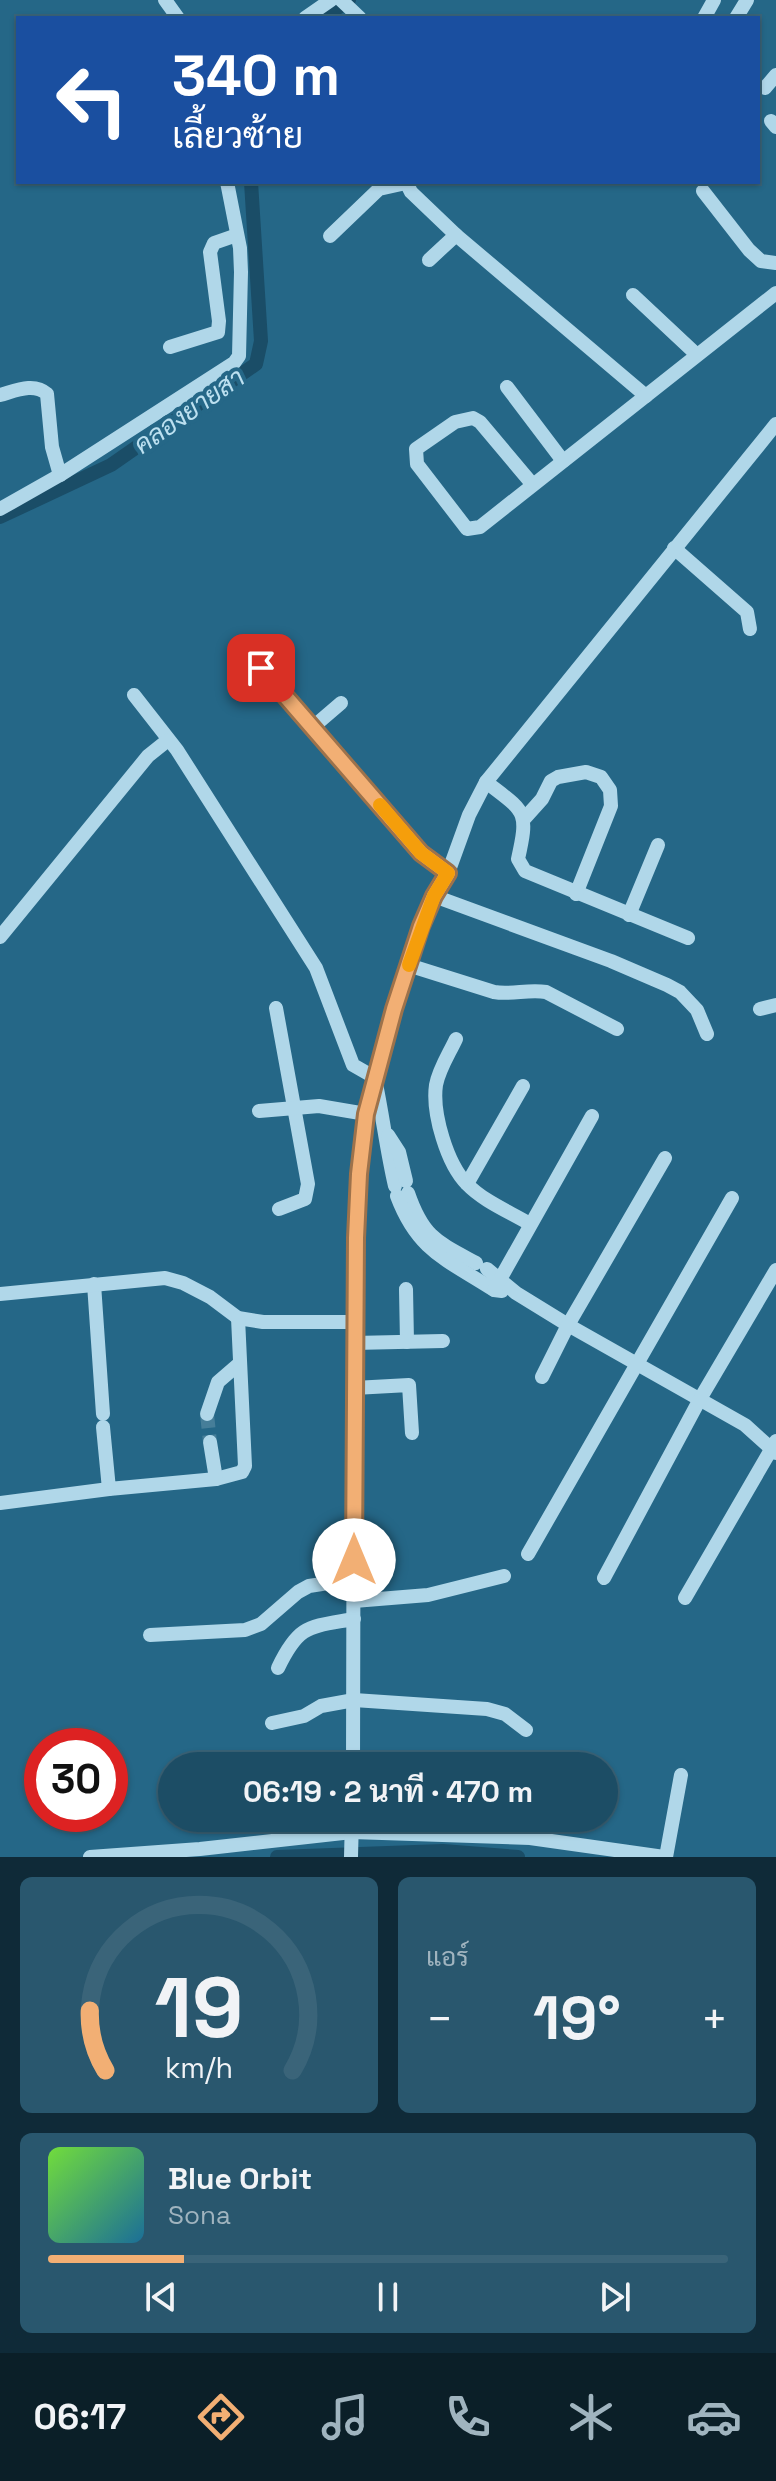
<!DOCTYPE html>
<html lang="th">
<meta charset="utf-8">
<style>
:root{--surface:#1c4d65;--page:#29576e;--text:#f1f3f6;--muted:#a0b4bf;--line:#3a6479;--accent:#f2af74}
body{margin:0;font-family:"Space Grotesk",Sarabun,sans-serif;background:var(--page);color:var(--text);height:100vh;display:flex;flex-direction:column;font-size:30px;white-space:nowrap}
*{box-sizing:border-box;margin:0}
p{font-size:26px;color:var(--muted)}
.icon{flex:none;width:44px;height:44px;fill:none;stroke:currentColor;stroke-width:2;stroke-linecap:round;stroke-linejoin:round}
.map{position:relative;height:1857px;overflow:hidden}
.details{display:flex;flex-direction:column;gap:20px;padding:20px;background:#0f2a38;flex:1}
.details>*{flex:none}
.guide{position:absolute;left:16px;top:16px;width:744px;height:168px;border-radius:0px;box-shadow:0 2px 6px #0004,0 0 0 2px var(--line);background:#1a4fa0;color:#fff;overflow:hidden}
.speed{position:absolute;left:24px;top:1728px;display:flex;gap:16px;font-size:40px;font-weight:700;text-align:center}
.speed>*{display:grid;place-content:center;width:104px;height:104px;border-radius:50%;background:var(--surface);box-shadow:0 2px 6px #0004,0 0 0 2px var(--line);line-height:1}
.speed .limit{border:12px solid #d22;background:#fff;color:#111}
.pin{position:absolute;display:grid;place-items:center;width:68px;height:68px;color:#fff;margin:-34px;border-radius:16px;box-shadow:0 4px 12px #0006}
.me{position:absolute;width:88px;margin:-44px;rotate:0deg;stroke-linejoin:round;filter:drop-shadow(0 0 6px #0008)}
.turn{display:flex;align-items:center;gap:28px;height:168px;padding:0 24px;font-size:36px}
.turn .icon{width:104px;height:104px;stroke-width:2.5}
.turn b{display:block;font-size:56px;line-height:68px}
.big{font-size:60px;font-weight:700;line-height:1.1}
.details .widget{flex:1;display:flex;flex-direction:column;justify-content:center;gap:12px;min-width:0;padding:0 28px;border-radius:12px;background:var(--page)}
.details .dial{align-items:center;gap:0}
.dial svg{height:208px;overflow:visible;fill:none;stroke:var(--line);stroke-width:7;stroke-linecap:round;text-anchor:middle}
.dial text{fill:var(--text);stroke:none}
.song{display:flex;align-items:center;gap:24px}
.cover{width:96px;height:96px;border-radius:12px;background:linear-gradient(135deg,hsl(100 70% 55%),hsl(200 70% 35%))}
.played{height:8px;border-radius:4px;background:linear-gradient(90deg,var(--accent) 20%,var(--line) 20%)}
.keys{display:flex;justify-content:space-around;direction:ltr}
.heat{display:flex;justify-content:space-between;align-items:center;font-size:44px;direction:ltr}
.details .tiles{flex:1;display:grid;gap:20px;grid-template-columns:1fr 1fr}
.widget:last-child{grid-column:span 2}
.trip{position:absolute;left:158px;top:1752px;width:460px;height:80px;border-radius:40px;background:var(--surface);box-shadow:0 2px 6px #0004,0 0 0 2px var(--line);font-weight:700;line-height:80px;text-align:center}
.dock{display:flex;height:128px;justify-content:space-around;align-items:center;background:#0b1f28;color:var(--muted)}
.dock .icon{width:56px;height:56px}
.dock .current{color:var(--accent)}
.dock b{font-size:36px;color:var(--text)}
.map>svg:first-child{display:block}
</style>
<div class="map">
<svg width="776" height="1857" viewBox="0 0 776 1857">
<rect width="100%" height="100%" fill="#256787"/>
<g fill="none" stroke-linecap="round" stroke-linejoin="round">
<g stroke="#1a4d67" stroke-width="14">
<polyline points="323,18 349,0"/>
<polyline points="0,517 111,465 256,364 261,341 251,182"/>
<polyline points="277,1857 443,1851 518,1857"/>
</g>
<polyline stroke="#467e99" stroke-width="14" stroke-dasharray="14 7" stroke-linecap="butt" points="207,1414 210,1442"/>
<g stroke="#b0d7e9" stroke-width="14">
<polyline points="165,0 178,18"/>
<polyline points="341,0 360,18"/>
<polyline points="305,18 331,0"/>
<polyline points="704,18 714,0"/>
<polyline points="736,18 747,0"/>
<polyline points="765,88 776,75"/>
<polyline points="771,121 776,127"/>
<polyline points="406,182 411,192 456,235 646,396"/>
<polyline points="703,191 749,250 761,261 776,263"/>
<polyline points="330,236 379,189 406,183"/>
<polyline points="429,260 456,235"/>
<polyline points="633,295 696,354"/>
<polyline points="170,347 218,332 219,321 210,252 214,243 237,235"/>
<polyline points="507,387 563,461"/>
<path d="M0,395C15,391 34,382 47,394L52,447L60,475"/>
<polyline points="533,485 480,422 473,418 455,422 416,449 417,464 467,529 480,527 776,293"/>
<polyline points="0,509 60,475 234,363 239,356 241,272 240,248 227,182"/>
<polyline points="674,548 747,612 750,629"/>
<polyline points="261,668 421,853 448,873"/>
<polyline points="134,695 177,750 316,968 353,1065 374,1077"/>
<polyline points="313,727 341,703"/>
<path d="M486,782C525,812 529,810 518,859L525,871L688,938"/>
<polyline points="524,819 542,799 551,781 558,777 586,772 601,777 610,790 611,806 576,894"/>
<polyline points="434,896 611,961 667,985 680,992 697,1010 707,1034"/>
<polyline points="629,915 658,845"/>
<polyline points="0,937 148,756 168,740"/>
<path d="M408,965L494,992C512,995 528,989 546,992L617,1029"/>
<polyline points="276,1008 308,1184 305,1199 279,1209"/>
<polyline points="760,1009 776,1005"/>
<path d="M456,1039C449,1054 439,1069 436,1085C432,1113 447,1164 467,1184C483,1201 510,1212 530,1224"/>
<path d="M376,1084C383,1118 387,1152 395,1186"/>
<polyline points="259,1111 319,1106 366,1114"/>
<polyline points="388,1135 399,1152 406,1181"/>
<polyline points="467,1184 523,1086"/>
<path d="M408,1193C423,1237 437,1242 476,1263"/>
<path d="M397,1196C418,1252 448,1260 494,1290L502,1291"/>
<polyline points="487,1269 516,1293 568,1325 745,1425 776,1453"/>
<polyline points="94,1284 103,1414"/>
<polyline points="406,1289 407,1342"/>
<polyline points="494,1290 592,1116"/>
<polyline points="0,1294 165,1278 183,1283 210,1297 238,1318 263,1322 354,1322"/>
<polyline points="354,1343 443,1341"/>
<polyline points="542,1377 568,1325 665,1158"/>
<polyline points="354,1388 409,1385 412,1433"/>
<polyline points="207,1414 218,1382 240,1363"/>
<polyline points="103,1427 109,1489 216,1479 242,1472 245,1466 238,1318"/>
<polyline points="210,1442 216,1479"/>
<polyline points="0,1503 109,1489"/>
<polyline points="528,1554 732,1198"/>
<polyline points="604,1578 700,1399 776,1270"/>
<polyline points="685,1598 776,1441"/>
<polyline points="354,1601 428,1595 504,1576"/>
<polyline points="150,1635 245,1630 261,1624 298,1592 309,1586 354,1579"/>
<path d="M278,1668C299,1624 309,1627 354,1619"/>
<polyline points="272,1723 304,1716 321,1706 354,1700 487,1709 505,1714 526,1730"/>
<polyline points="353,1766 354,1322 357,1210 366,1114 394,1009 421,926 434,896 448,873 469,815 486,782 776,424"/>
<polyline points="90,1857 200,1849 352,1832 530,1838 664,1857"/>
<polyline points="351,1857 352,1818"/>
<polyline points="666,1857 681,1775"/>
</g>
</g>
<g fill="none" stroke-linecap="round" stroke-linejoin="round">
<g stroke="#9d724b" stroke-width="20">
<polyline id="route" points="261,668 421,853 448,873 434,896 421,926 394,1009 366,1114 359,1174 356,1238 354,1560"/>
</g>
<use href="#route" stroke="#f2af74" stroke-width="14"/>
<polyline stroke="#f59e0b" stroke-width="14" points="380,805 421,853 448,873 434,896 409,965"/>
</g>
<g text-anchor="middle" dominant-baseline="central" stroke-width="8" stroke-linejoin="round" paint-order="stroke">
<g font-size="26" font-style="italic" fill="#bce0f0" stroke="#256787">
<text transform="translate(189 411) rotate(-35)">คลองยายสา</text>
</g>
</g>
</svg>
<div class="speed"><div class="limit">30</div></div>
<div class="pin" style="left:261px;top:668px;background:#d93025"><svg class="icon" aria-label="arrive" viewBox="0 0 24 24"><path d="M6 21V4h12l-3 4 3 4H6"/></svg></div>
<svg class="me" style="left:354px;top:1560px" viewBox="-20 -20 40 40"><circle r="19" fill="#fff"/><path d="M0-13L10 11 0 6-10 11z" fill="#f2af74"/></svg>
<div class="trip">06:19 · 2 นาที · 470 m</div>
<div class="guide">
<div class="turn"><svg class="icon" aria-label="left" viewBox="0 0 24 24"><path d="M17 20v-9H6M10 6l-5 5 5 5"/></svg><div><b>340 m</b>เลี้ยวซ้าย</div></div>
</div>
</div>
<section class="details">
<div class="tiles">
<div class="widget dial"><svg viewBox="0 0 100 80">
<path d="M14 69A42 42 0 1 1 86 69"/>
<path d="M14 69A42 42 0 0 1 8 46" stroke="#f2af74"/>
<text x="50" y="56" font-size="32" font-weight="700">19</text>
<text x="50" y="72" font-size="11">km/h</text>
</svg></div>
<div class="widget"><p>แอร์</p>
<div class="heat"><a>−</a><b class="big">19°</b><a>+</a></div>
</div>
<div class="widget">
<div class="song"><i class="cover"></i><div><b>Blue Orbit</b><p>Sona</p></div></div>
<div class="played"></div>
<div class="keys"><svg class="icon" aria-label="previous" viewBox="0 0 24 24"><path d="M18 5L8 12l10 7zM5 5v14"/></svg><svg class="icon" aria-label="pause" viewBox="0 0 24 24"><path d="M8 5v14M16 5v14"/></svg><svg class="icon" aria-label="next" viewBox="0 0 24 24"><path d="M6 5l10 7-10 7zM19 5v14"/></svg></div>
</div>
</div>
</section>
<nav class="dock">
<b>06:17</b>
<svg class="icon current" aria-label="directions" viewBox="0 0 24 24"><path d="M12 3l9 9-9 9-9-9zM9 14v-3h6M13 9l2 2-2 2"/></svg>
<svg class="icon" aria-label="music" viewBox="0 0 24 24"><path d="M9 18V5l10-2v13"/><circle cx="6" cy="18" r="3"/><circle cx="16" cy="16" r="3"/></svg>
<svg class="icon" aria-label="phone" viewBox="0 0 24 24"><path d="M5 4h4l2 5-3 2q2 4 5 5l2-3 5 2v4C11 20 4 13 5 4z"/></svg>
<svg class="icon" aria-label="climate" viewBox="0 0 24 24"><path d="M12 3v18M4 7l16 10M4 17L20 7"/></svg>
<svg class="icon" aria-label="car" viewBox="0 0 24 24"><path d="M5 17H2v-5l4-1 3-4h7l3 4 3 1v5h-3M9 17h6M6 11h13"/><circle cx="7" cy="17" r="2"/><circle cx="17" cy="17" r="2"/></svg>
</nav>
